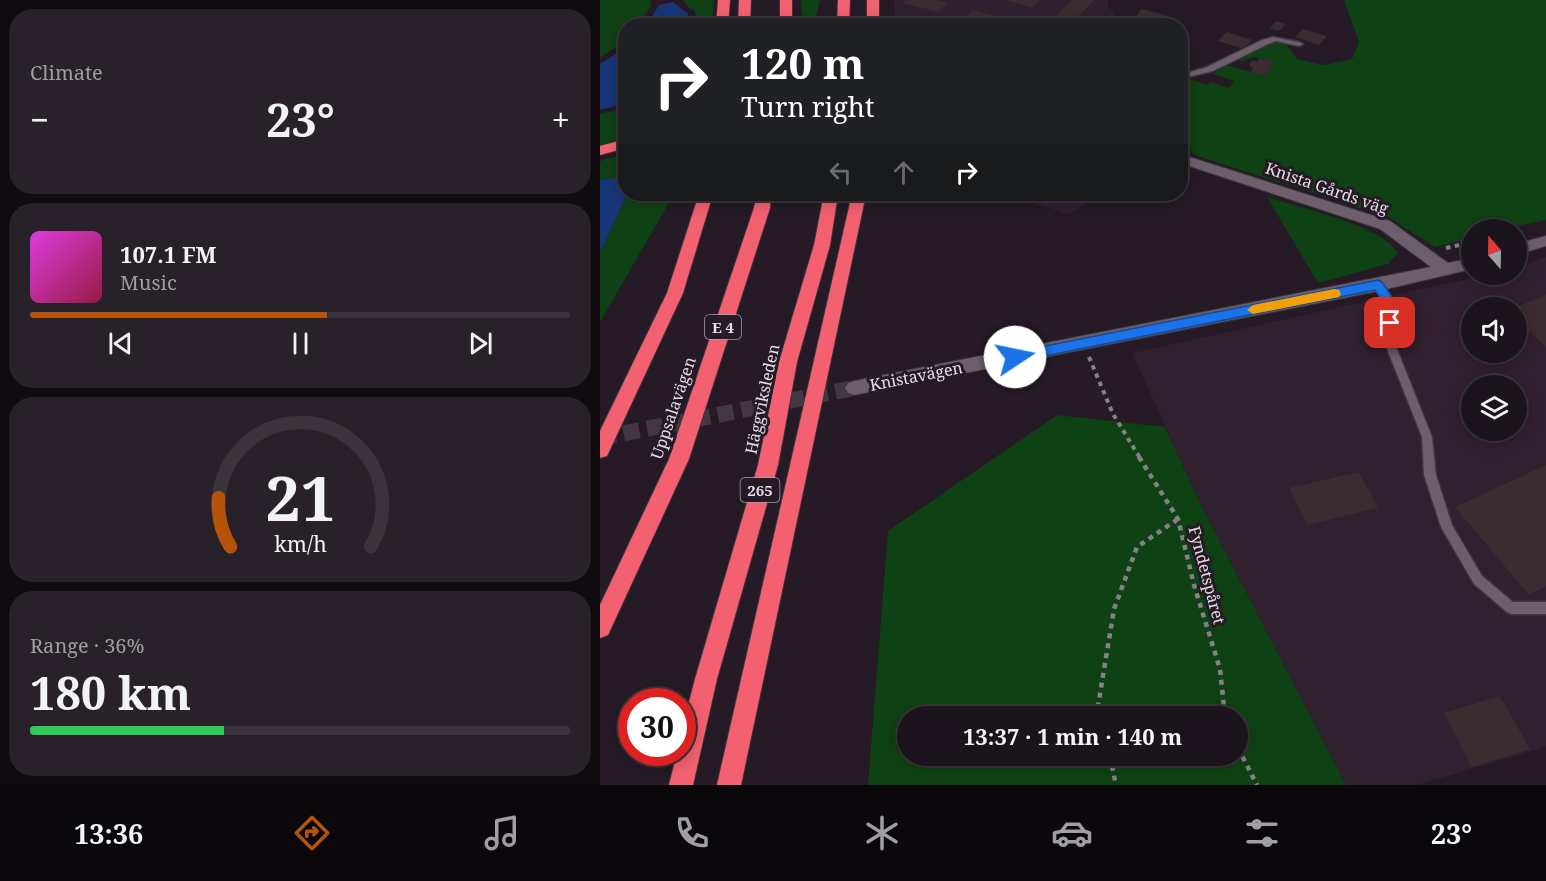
<!DOCTYPE html>
<meta charset="utf-8">
<style>
:root{--surface:#1c141c;--page:#292129;--text:#f1f3f6;--muted:#a09ea3;--line:#3a333b;--accent:#b45309}
body{margin:0;font-family:"Noto Serif",serif;background:var(--page);color:var(--text);height:100vh;display:flex;flex-direction:column;font-size:22px;white-space:nowrap}
*{box-sizing:border-box;margin:0}
p{font-size:20px;color:var(--muted)}
.icon{flex:none;width:33px;height:33px;fill:none;stroke:currentColor;stroke-width:2;stroke-linecap:round;stroke-linejoin:round}
.map{position:relative;flex:1;overflow:hidden}
.details{display:flex;flex-direction:column;gap:9px;padding:9px;background:#0f0b0f;width:600px}
.details>*{flex:none}
.guide{position:absolute;left:18px;top:18px;width:570px;height:183px;border-radius:24px;box-shadow:0 3px 15px #0003,0 0 0 2px var(--line);background:#202124;color:#fff;overflow:hidden}
.needle{width:39px;rotate:340deg}
.controls{position:absolute;left:861px;top:219px;display:grid;gap:12px}
.controls a{display:grid;place-items:center;width:66px;height:66px;border-radius:50%;background:var(--surface);box-shadow:0 3px 15px #0003,0 0 0 2px var(--line);font-size:30px}
.speed{position:absolute;left:18px;top:688px;display:flex;gap:12px;font-size:30px;font-weight:700;text-align:center}
.speed>*{display:grid;place-content:center;width:78px;height:78px;border-radius:50%;background:var(--surface);box-shadow:0 3px 15px #0003,0 0 0 2px var(--line);line-height:1}
.speed .limit{border:9px solid #d22;background:#fff;color:#111}
.pin{position:absolute;display:grid;place-items:center;width:51px;height:51px;color:#fff;margin:-26px;border-radius:12px;box-shadow:0 3px 9px #0006}
.me{position:absolute;width:66px;margin:-33px;rotate:79deg;stroke-linejoin:round;filter:drop-shadow(0 0 4px #0008)}
.turn{display:flex;align-items:center;gap:21px;height:126px;padding:0 24px;font-size:27px}
.turn .icon{width:78px;height:78px;stroke-width:2.5}
.turn b{display:block;font-size:42px;line-height:51px}
.lanes{display:flex;align-items:center;height:57px;padding:0 24px;background:#0003;justify-content:center;gap:30px;direction:ltr}
.lanes .off{opacity:.35}
.big{font-size:45px;font-weight:700;line-height:1.1}
.details .tile{flex:1;display:flex;flex-direction:column;justify-content:center;gap:9px;min-width:0;padding:0 21px;border-radius:24px;background:var(--page)}
.details .dial{align-items:center;gap:0}
.dial svg{height:156px;overflow:visible;fill:none;stroke:var(--line);stroke-width:7;stroke-linecap:round;text-anchor:middle}
.dial text{fill:var(--text);stroke:none}
.song{display:flex;align-items:center;gap:18px}
.cover{width:72px;height:72px;border-radius:9px;background:linear-gradient(135deg,hsl(300 70% 55%),hsl(340 70% 35%))}
.played{height:6px;border-radius:3px;background:linear-gradient(90deg,var(--accent) 55%,var(--line) 55%)}
.keys{display:flex;justify-content:space-around;direction:ltr}
.heat{display:flex;justify-content:space-between;align-items:center;font-size:33px;direction:ltr}
.charge{height:9px;border-radius:4px;background:linear-gradient(90deg,#34c759 36%,var(--line) 0)}
.trip{position:absolute;left:297px;top:706px;width:351px;height:60px;border-radius:30px;background:var(--surface);box-shadow:0 3px 15px #0003,0 0 0 2px var(--line);font-weight:700;line-height:60px;text-align:center}
.tab-bar{display:flex;height:96px;justify-content:space-around;align-items:center;background:#0b080b;color:var(--muted)}
.tab-bar .icon{width:42px;height:42px}
.tab-bar .active{color:var(--accent)}
.tab-bar b{font-size:27px;color:var(--text)}
main{display:flex;flex:1;min-height:0}
.map>svg:first-child{display:block}
</style>
<main>
<section class="details">
<div class="tile"><p>Climate</p>
<div class="heat"><a>−</a><b class="big">23°</b><a>+</a></div>
</div>
<div class="tile">
<div class="song"><i class="cover"></i><div><b>107.1 FM</b><p>Music</p></div></div>
<div class="played"></div>
<div class="keys"><svg class="icon" aria-label="previous" viewBox="0 0 24 24"><path d="M18 5L8 12l10 7zM5 5v14"/></svg><svg class="icon" aria-label="pause" viewBox="0 0 24 24"><path d="M8 5v14M16 5v14"/></svg><svg class="icon" aria-label="next" viewBox="0 0 24 24"><path d="M6 5l10 7-10 7zM19 5v14"/></svg></div>
</div>
<div class="tile dial"><svg viewBox="0 0 100 80">
<path d="M14 69A42 42 0 1 1 86 69"/>
<path d="M14 69A42 42 0 0 1 8 44" stroke="#b45309"/>
<text x="50" y="56" font-size="32" font-weight="700">21</text>
<text x="50" y="72" font-size="11">km/h</text>
</svg></div>
<div class="tile"><p>Range · 36%</p><b class="big">180 km</b><div class="charge"></div></div>
</section>
<div class="map">
<svg width="946" height="785" viewBox="0 0 946 785">
<rect width="100%" height="100%" fill="#251a25"/>
<g fill="#302030" fill-rule="evenodd">
<polygon points="294,0 508,0 508,5 521,25 295,25"/>
<polygon points="405,194 504,194 468,214"/>
<path d="M946,257V747L817,785H746L603,509L532,353L886,275L916,274L917,267ZM872,308H916V352H872ZM872,386H916V430H872Z"/>
</g>
<g fill="#0e4113" fill-rule="evenodd">
<polygon points="0,0 50,0 51,6 38,25 26,26 25,40 0,58"/>
<polygon points="83,0 114,0 112,25 96,25 95,11 89,8"/>
<polygon points="201,0 220,0 214,25 202,25"/>
<polygon points="744,0 946,0 946,220 905,229 872,230 871,238 835,247 788,217 594,155 581,137 581,80 589,79 607,85 610,82 629,88 634,81 613,74 626,65 666,76 674,61 654,57 641,61 638,58 671,43 685,43 697,59 724,65 752,59 759,42"/>
<polygon points="25,108 25,137 0,146 0,114"/>
<polygon points="25,154 25,178 0,180 0,161"/>
<polygon points="27,194 74,194 0,322 0,253"/>
<path d="M667,197C697,207 784,226 798,253L788,264L718,283Z"/>
<path d="M457,415L565,427L603,509L746,785H268L288,531ZM308,717H638V756H308Z"/>
</g>
<g fill="#183577">
<polygon points="73,2 88,14 88,25 47,25 59,5"/>
<polygon points="25,48 25,103 0,110 0,64"/>
<polygon points="20,177 25,178 27,194 0,253 0,180"/>
</g>
<g fill="#3c2b31">
<polygon points="306,0 335,0 348,3 338,12 303,3"/>
<polygon points="406,0 440,0 432,8"/>
<polygon points="472,0 494,0 478,17 503,26 447,26"/>
<polygon points="541,9 566,15 559,26 536,26 537,24 532,23"/>
<polygon points="373,10 403,18 395,26 355,26"/>
<polygon points="677,21 686,24 679,31 669,28"/>
<polygon points="703,29 727,36 719,45 695,37"/>
<polygon points="627,32 652,40 643,49 618,41"/>
<polygon points="659,58 674,61 666,76 651,72 653,67 649,66 652,60 657,62"/>
<polygon points="946,295 946,347 916,319 916,307"/>
<polygon points="946,465 946,586 929,595 855,507"/>
<polygon points="759,472 778,508 707,525 689,488"/>
<polygon points="900,696 930,749 872,767 844,713"/>
</g>
<g fill="none" stroke-linecap="round" stroke-linejoin="round">
<polyline stroke="#423742" stroke-width="16" stroke-dasharray="16 8" stroke-linecap="butt" points="0,438 254,388"/>
<g stroke="#3d353d" stroke-width="3">
<g id="service">
<polygon points="673,37 699,42 703,44 699,46 676,41 668,44 613,71 580,79 580,75 607,67 662,40"/>
<polygon points="580,144 584,146 590,160 589,162 586,163 582,160"/>
<polygon points="778,282 781,283 797,307 793,339 832,437 836,475 852,525 882,576 913,602 946,602 946,614 911,614 907,612 874,584 841,527 824,475 822,437 783,339 787,307 773,285"/>
</g>
</g>
<g stroke="#3d353d" stroke-width="2">
<g id="minor">
<polygon points="580,154 790,221 848,263 872,258 872,269 778,291 254,395 248,393 245,388 248,383 254,381 831,267 780,229 580,163"/>
<polygon points="946,236 946,246 916,255 916,244"/>
</g>
</g>
<g stroke="#3d353d" stroke-width="2">
<g id="motorway">
<polygon points="118,0 130,0 128,26 116,26"/>
<polygon points="139,0 151,0 150,26 138,26"/>
<rect x="180" y="0" width="12" height="26"/>
<polygon points="238,0 250,0 249,26 237,26"/>
<rect x="267" y="0" width="12" height="26"/>
<polygon points="26,139 26,148 0,155 0,146"/>
<polygon points="99,194 113,194 83,293 7,456 0,458 0,431 67,293"/>
<polygon points="157,194 171,194 170,208 89,459 8,635 0,638 0,605 69,459 154,208"/>
<polygon points="224,194 238,194 230,245 197,362 178,465 117,679 93,785 69,785 77,753 82,753 82,729 95,679 158,465 179,362 214,245"/>
<polygon points="252,194 266,194 141,785 117,785"/>
</g>
</g>
<g stroke="#897f89" stroke-width="4" stroke-dasharray="4.5 4.5" stroke-linecap="butt">
<polyline points="846,248 872,242"/>
<polyline points="489,357 513,414 540,458"/>
</g>
<g stroke="#897f89" stroke-width="4.5" stroke-dasharray="5 5" stroke-linecap="butt">
<polyline points="539,457 578,519 594,585 620,669 625,717"/>
<polyline points="501,717 498,706 514,609 537,547 578,519"/>
<polyline points="638,748 657,785"/>
<polyline points="510,756 516,785"/>
</g>
<use href="#service" fill="#6c5e6b" fill-rule="evenodd"/>
<use href="#minor" fill="#6c5e6b" fill-rule="evenodd"/>
<use href="#motorway" fill="#f36171" fill-rule="evenodd"/>
</g>
<polygon fill="#1a73e8" stroke="#114b97" stroke-width="1.5" points="778,280 782,282 799,307 795,326 786,326 784,323 786,308 775,290 415,362 408,357 415,352"/>
<polygon fill="#f59e0b" points="734,289 739,290 741,294 739,297 653,314 647,310 653,305"/>
<g text-anchor="middle" dominant-baseline="central" stroke-width="6" stroke-linejoin="round" paint-order="stroke">
<g fill="#251a25" stroke="#aba2ab" stroke-width="1.5">
<rect x="105" y="315" width="36" height="24" rx="4.5"/>
<rect x="140.5" y="478" width="39" height="24" rx="4.5"/>
</g>
<g font-size="15" font-weight="bold" fill="#e5dde5">
<text x="123" y="327">E 4</text>
<text x="160" y="490">265</text>
</g>
<g font-size="16" fill="#e5dde5" stroke="#251a25">
<text transform="translate(727 188) rotate(19)">Knista Gårds väg</text>
<text transform="translate(316 376) rotate(-11)">Knistavägen</text>
<text transform="translate(162 399) rotate(-78)">Häggviksleden</text>
<text transform="translate(73 408) rotate(-71)">Uppsalavägen</text>
<text transform="translate(607 575) rotate(75)">Fyndetspåret</text>
</g>
</g>
</svg>
<div class="controls">
<a><svg class="needle" viewBox="-14 -14 28 28"><path d="M0-13l5 13h-10z" fill="#e53935"/><path d="M0 13l5-13h-10z" fill="#a09ea3"/></svg></a>
<a><svg class="icon" aria-label="sound" viewBox="0 0 24 24"><path d="M4 9h4l5-4v14l-5-4H4zM17 9q2 3 0 6"/></svg></a>
<a><svg class="icon" aria-label="layers" viewBox="0 0 24 24"><path d="M12 4l9 5-9 5-9-5zM3 14l9 5 9-5"/></svg></a>
</div>
<div class="speed"><div class="limit">30</div></div>
<div class="pin" style="left:790px;top:323px;background:#d93025"><svg class="icon" aria-label="arrive" viewBox="0 0 24 24"><path d="M6 21V4h12l-3 4 3 4H6"/></svg></div>
<svg class="me" style="left:415px;top:357px" viewBox="-20 -20 40 40"><circle r="19" fill="#fff"/><path d="M0-13L10 11 0 6-10 11z" fill="#1a73e8"/></svg>
<div class="trip">13:37 · 1 min · 140 m</div>
<div class="guide">
<div class="turn"><svg class="icon" aria-label="right" viewBox="0 0 24 24"><path d="M7 20v-9h11M14 6l5 5-5 5"/></svg><div><b>120 m</b>Turn right</div></div>
<div class="lanes"><svg class="icon off" aria-label="left" viewBox="0 0 24 24"><path d="M17 20v-9H6M10 6l-5 5 5 5"/></svg><svg class="icon off" aria-label="ahead" viewBox="0 0 24 24"><path d="M12 20V5M6 11l6-6 6 6"/></svg><svg class="icon" aria-label="right" viewBox="0 0 24 24"><path d="M7 20v-9h11M14 6l5 5-5 5"/></svg></div>
</div>
</div>
</main>
<nav class="tab-bar">
<b>13:36</b>
<svg class="icon active" aria-label="directions" viewBox="0 0 24 24"><path d="M12 3l9 9-9 9-9-9zM9 14v-3h6M13 9l2 2-2 2"/></svg>
<svg class="icon" aria-label="music" viewBox="0 0 24 24"><path d="M9 18V5l10-2v13"/><circle cx="6" cy="18" r="3"/><circle cx="16" cy="16" r="3"/></svg>
<svg class="icon" aria-label="phone" viewBox="0 0 24 24"><path d="M5 4h4l2 5-3 2q2 4 5 5l2-3 5 2v4C11 20 4 13 5 4z"/></svg>
<svg class="icon" aria-label="climate" viewBox="0 0 24 24"><path d="M12 3v18M4 7l16 10M4 17L20 7"/></svg>
<svg class="icon" aria-label="car" viewBox="0 0 24 24"><path d="M5 17H2v-5l4-1 3-4h7l3 4 3 1v5h-3M9 17h6M6 11h13"/><circle cx="7" cy="17" r="2"/><circle cx="17" cy="17" r="2"/></svg>
<svg class="icon" aria-label="filters" viewBox="0 0 24 24"><path d="M4 7h16M4 17h16"/><circle cx="9" cy="7" r="2"/><circle cx="15" cy="17" r="2"/></svg>
<b>23°</b>
</nav>
